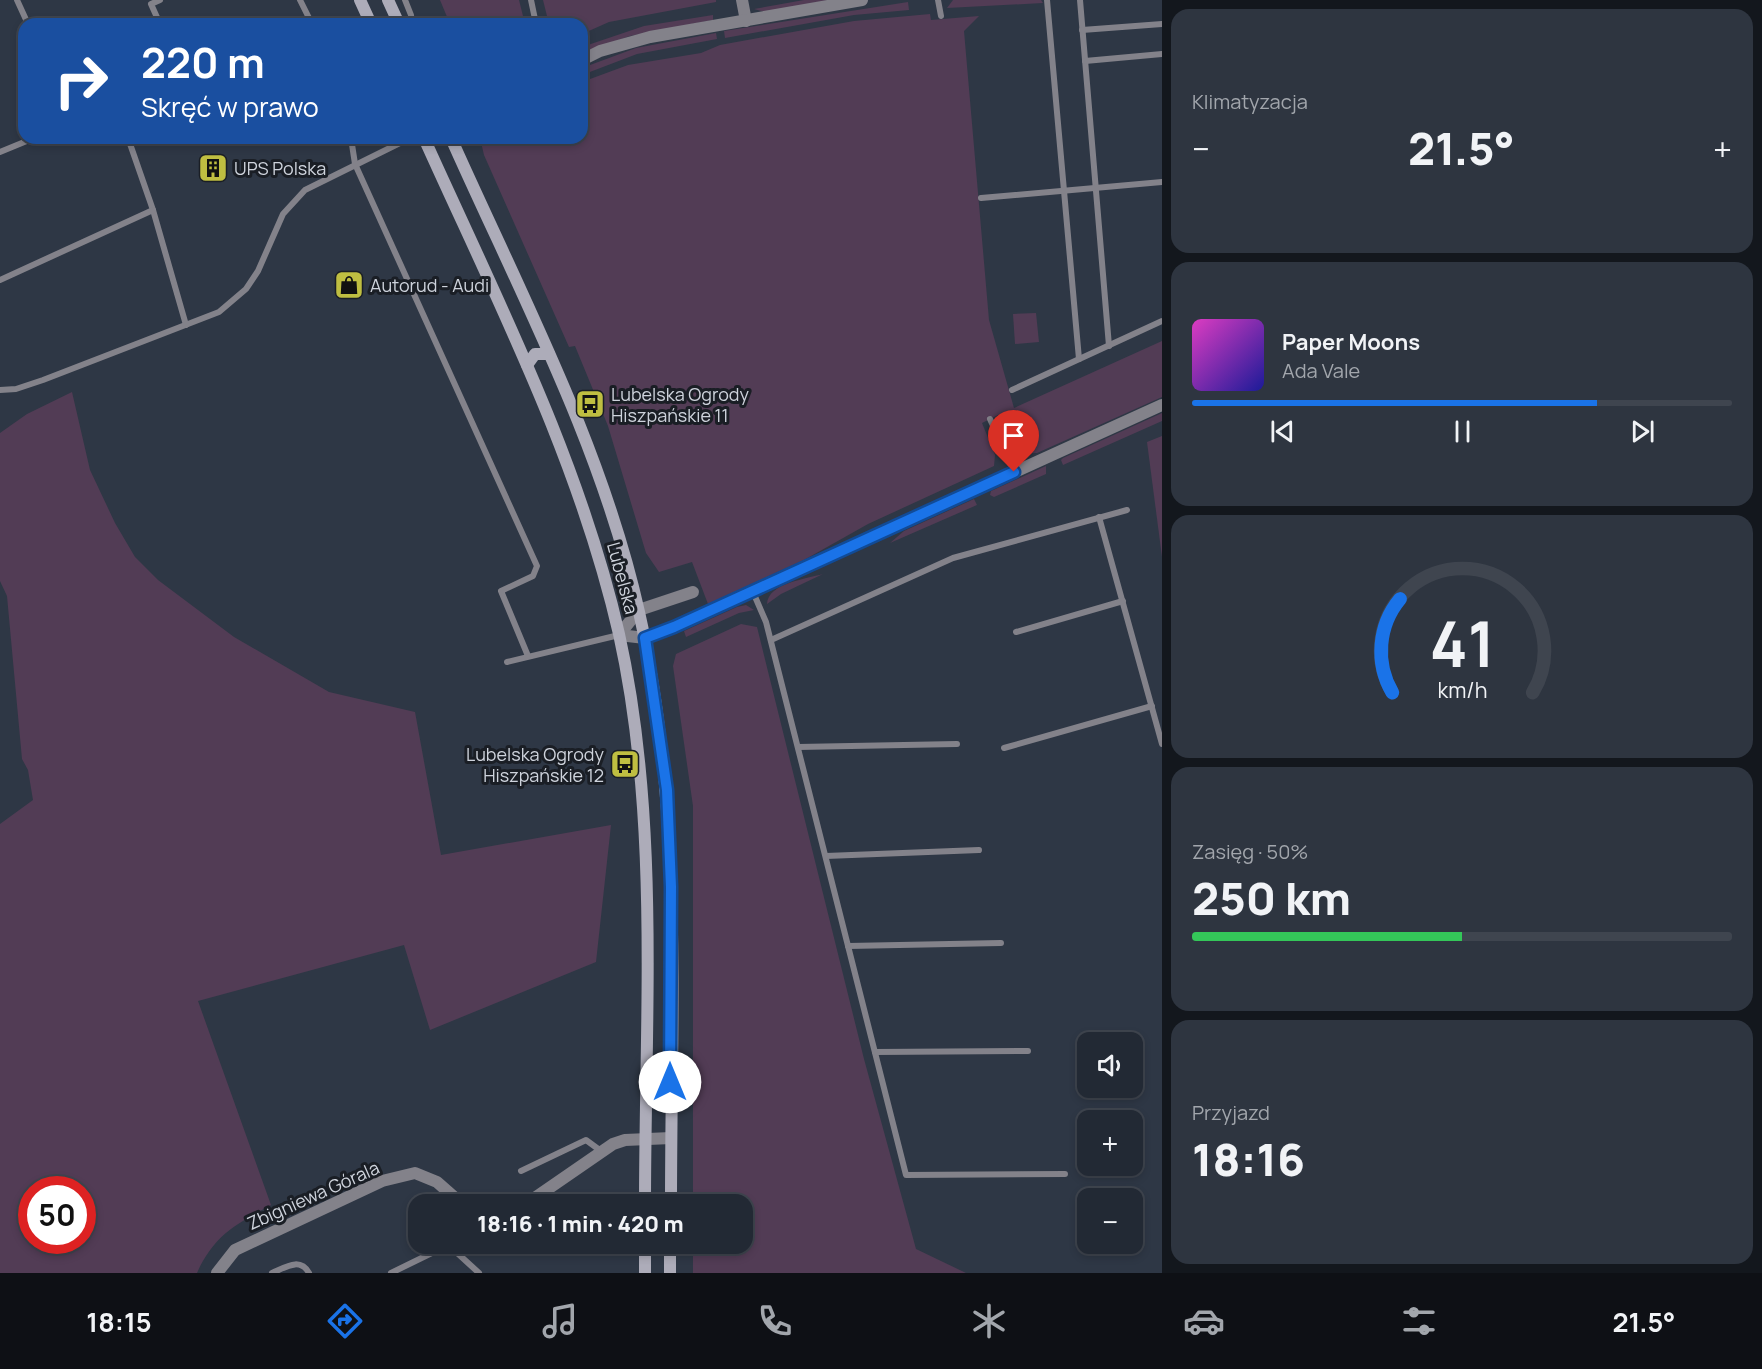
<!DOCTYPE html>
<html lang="pl">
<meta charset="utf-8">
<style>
:root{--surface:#222934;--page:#2e3540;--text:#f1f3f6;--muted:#a2a6ac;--line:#3f454f;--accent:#1a73e8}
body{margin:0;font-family:Manrope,sans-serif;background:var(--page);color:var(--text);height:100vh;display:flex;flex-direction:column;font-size:22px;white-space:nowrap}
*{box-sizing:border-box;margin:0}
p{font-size:20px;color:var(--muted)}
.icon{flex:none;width:33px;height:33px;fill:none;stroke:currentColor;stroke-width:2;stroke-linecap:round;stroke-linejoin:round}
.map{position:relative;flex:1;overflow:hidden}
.details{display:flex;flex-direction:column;gap:9px;padding:9px;background:#13171d;width:600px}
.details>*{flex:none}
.banner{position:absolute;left:18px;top:18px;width:570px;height:126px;border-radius:18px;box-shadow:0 3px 9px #0003,0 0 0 2px var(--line);background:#1a4fa0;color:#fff;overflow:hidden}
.buttons{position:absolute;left:1077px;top:1032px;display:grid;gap:12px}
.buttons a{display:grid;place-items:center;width:66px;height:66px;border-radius:12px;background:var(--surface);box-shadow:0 3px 9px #0003,0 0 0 2px var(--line);font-size:30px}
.speed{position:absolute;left:18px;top:1176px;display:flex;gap:12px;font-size:30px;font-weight:700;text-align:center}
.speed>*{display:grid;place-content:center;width:78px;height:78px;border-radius:50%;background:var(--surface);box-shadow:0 3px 9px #0003,0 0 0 2px var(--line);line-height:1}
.speed .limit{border:9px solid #d22;background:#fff;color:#111}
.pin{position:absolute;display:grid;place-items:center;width:51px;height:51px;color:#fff;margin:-62px -26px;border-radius:50% 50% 50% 0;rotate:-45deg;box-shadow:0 0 6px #0007}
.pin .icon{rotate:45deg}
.me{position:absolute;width:66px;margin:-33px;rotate:0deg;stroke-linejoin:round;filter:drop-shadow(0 0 4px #0008)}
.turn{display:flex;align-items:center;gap:21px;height:126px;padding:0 24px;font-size:27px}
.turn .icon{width:78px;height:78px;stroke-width:2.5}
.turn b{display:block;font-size:42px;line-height:51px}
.big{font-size:45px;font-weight:800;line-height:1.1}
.details .card{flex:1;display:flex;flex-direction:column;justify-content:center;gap:9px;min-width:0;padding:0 21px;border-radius:18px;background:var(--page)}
.details .dial{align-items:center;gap:0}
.dial svg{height:156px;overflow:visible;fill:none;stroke:var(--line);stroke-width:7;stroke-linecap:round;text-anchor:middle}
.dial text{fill:var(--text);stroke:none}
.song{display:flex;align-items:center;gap:18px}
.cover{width:72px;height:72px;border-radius:9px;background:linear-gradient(135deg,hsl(310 70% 55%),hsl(240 70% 35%))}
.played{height:6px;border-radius:3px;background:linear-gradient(90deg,var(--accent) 75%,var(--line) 75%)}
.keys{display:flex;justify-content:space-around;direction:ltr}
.heat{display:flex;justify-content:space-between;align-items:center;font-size:33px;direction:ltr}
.charge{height:9px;border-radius:4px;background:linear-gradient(90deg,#34c759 50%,var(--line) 0)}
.trip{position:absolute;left:408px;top:1194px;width:345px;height:60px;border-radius:18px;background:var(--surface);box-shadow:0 3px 9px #0003,0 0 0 2px var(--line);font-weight:800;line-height:60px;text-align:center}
.tab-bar{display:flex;height:96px;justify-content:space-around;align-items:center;background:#0e1015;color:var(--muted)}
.tab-bar .icon{width:42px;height:42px}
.tab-bar .on{color:var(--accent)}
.tab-bar b{font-size:27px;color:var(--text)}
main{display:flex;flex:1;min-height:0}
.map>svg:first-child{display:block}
</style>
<main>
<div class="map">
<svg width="1162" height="1273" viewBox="0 0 1162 1273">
<rect width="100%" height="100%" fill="#2e3745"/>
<g fill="#523c55" fill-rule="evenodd">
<polygon points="440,0 519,0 525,24 450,24"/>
<polygon points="543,0 716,0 716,2 609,22 582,34 582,24 549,24"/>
<polygon points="804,0 830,0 765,12 754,9"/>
<polygon points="953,0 1041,0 1043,3 947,8"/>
<polygon points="908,2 909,10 854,15 725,38 724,31"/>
<path d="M930,14L931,20L979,16L964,31L989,320L1014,408L1162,341V397L1037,453C1011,455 1008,433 998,415L982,423L995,455L994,466L868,524L804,560L708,604L692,562L659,572L646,553L608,426L575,346L569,347L484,155L480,138H582V82L628,65L701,53L720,45L854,21Z"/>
<polygon points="713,15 713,20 630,36 582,53 582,47 644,26"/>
<polygon points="716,33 717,39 637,54 582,75 582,68 636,48"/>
<polygon points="1036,313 1039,342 1015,344 1013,314"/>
<path d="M72,392L90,470L115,523L135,557L158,580L234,637L329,692L415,712L441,855L611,825L596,962L430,1030L404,945L198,1001L271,1205C236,1224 214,1235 197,1273H0V824L33,800L28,770L22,759L7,596L0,581V433L27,414ZM32,1190H82V1240H32Z"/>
<polygon points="1162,413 1162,421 1063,465 1061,460 1063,458"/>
<polygon points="1162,436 1162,557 1147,442"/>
<polygon points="1046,466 1046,474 994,497 990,495 991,491"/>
<polygon points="974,499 977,505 890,543 904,531"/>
<path d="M823,574L781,594L767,604C768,583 806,579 823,574Z"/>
<polygon points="746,605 754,610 739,613 686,637 684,631 737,607"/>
<polygon points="741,624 757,627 864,1059 916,1249 966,1273 693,1273 693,1244 742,1244 742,1204 693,1204 693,806 673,666 676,654"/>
</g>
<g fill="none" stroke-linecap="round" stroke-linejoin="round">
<g stroke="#83828a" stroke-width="6">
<polyline points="17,0 28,24"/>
<polyline points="300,0 312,24"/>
<polyline points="405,0 411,15 412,24"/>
<polyline points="531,0 536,24"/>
<polyline points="938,0 941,16"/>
<polyline points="1047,0 1079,359"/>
<polyline points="1080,0 1109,346"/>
<polyline points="160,24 151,4 160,0"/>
<polyline points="1082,30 1162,24"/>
<polyline points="1085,61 1162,54"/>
<polyline points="128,138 153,210 186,325"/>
<polyline points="351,138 355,164 537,566 533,576 501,591 528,656"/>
<polyline points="0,152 34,138"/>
<polyline points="981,198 1162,182"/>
<polyline points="0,280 153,210"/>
<polyline points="0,390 16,389 43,380 219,312 246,289 258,271 283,214 305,190 410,138"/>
<polyline points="1012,390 1162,321"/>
<polyline points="990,419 1014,472"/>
<polyline points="1099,517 1162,744"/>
<polyline points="753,592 766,622 906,1175 1065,1174"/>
<polyline points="1016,632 1123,601"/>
<polyline points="771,640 953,558 1127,510"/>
<polyline points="507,662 619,635"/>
<polyline points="798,747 957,744"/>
<polyline points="1004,748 1152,706"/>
<polyline points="826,856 979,850"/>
<polyline points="848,946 1001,943"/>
<polyline points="875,1052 1028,1051"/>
<polyline points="521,1171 586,1140 601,1151"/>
<polyline points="455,1251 465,1244"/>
<path d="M272,1273C286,1267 300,1257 309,1273"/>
<polyline points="391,1273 440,1249 455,1251 479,1273"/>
</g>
<g stroke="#83828a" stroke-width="12">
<polyline points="742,0 746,21"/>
<polyline points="582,60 600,51 650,37 862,0"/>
<polyline points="619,635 645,638 674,627 1162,405"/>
<polyline points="619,635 639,610 693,592"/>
<polyline points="526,1204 613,1144 625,1140 671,1138"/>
<polyline points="217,1273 235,1250 382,1181 415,1173 437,1182 462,1204"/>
</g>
<g stroke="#adacb9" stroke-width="12">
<polyline points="360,0 371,24"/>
<polyline points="388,0 399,24"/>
<path d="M424,138C497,300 579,459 619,634C660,818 645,1017 645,1204"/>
<path d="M451,138C520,293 602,446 639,612C683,806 671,1007 671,1204"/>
<polyline points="527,365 535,354 549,354"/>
<polyline points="645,1273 645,1244"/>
<polyline points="670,1273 670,1244"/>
</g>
</g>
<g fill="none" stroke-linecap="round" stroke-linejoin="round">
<g stroke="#114b97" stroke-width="15">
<polyline id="route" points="670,1082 671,887 667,790 645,638 674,627 1014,472"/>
</g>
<use href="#route" stroke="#1a73e8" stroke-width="10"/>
</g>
<defs>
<g id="building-square" transform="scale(1.5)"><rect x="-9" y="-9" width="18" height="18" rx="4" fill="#bfbe41" stroke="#1a1e25"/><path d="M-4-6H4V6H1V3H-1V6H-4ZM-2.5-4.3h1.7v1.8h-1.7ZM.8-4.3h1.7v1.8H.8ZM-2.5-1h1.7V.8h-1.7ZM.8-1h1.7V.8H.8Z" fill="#111"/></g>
<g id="shop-square" transform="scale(1.5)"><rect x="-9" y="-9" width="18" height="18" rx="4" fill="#bfbe41" stroke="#1a1e25"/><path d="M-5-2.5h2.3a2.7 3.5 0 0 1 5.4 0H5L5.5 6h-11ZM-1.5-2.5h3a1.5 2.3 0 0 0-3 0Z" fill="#111"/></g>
<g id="bus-square" transform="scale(1.5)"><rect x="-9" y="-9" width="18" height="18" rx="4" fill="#bfbe41" stroke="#1a1e25"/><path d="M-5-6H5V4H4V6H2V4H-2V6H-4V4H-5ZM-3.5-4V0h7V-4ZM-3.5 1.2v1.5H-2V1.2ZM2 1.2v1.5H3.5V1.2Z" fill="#111"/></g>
</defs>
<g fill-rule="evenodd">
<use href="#building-square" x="213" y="168"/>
<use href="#shop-square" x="349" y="285"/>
<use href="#bus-square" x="590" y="404"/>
<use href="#bus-square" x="625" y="764"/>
</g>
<g text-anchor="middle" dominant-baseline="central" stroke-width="6" stroke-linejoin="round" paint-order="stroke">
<g font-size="18" fill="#ced3dc" stroke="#1a1e25" text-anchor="start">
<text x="234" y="168">UPS Polska</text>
<text x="370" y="285">Autorud - Audi</text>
<text x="611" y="394">Lubelska Ogrody<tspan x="611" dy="21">Hiszpańskie 11</tspan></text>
<text x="604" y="754" text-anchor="end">Lubelska Ogrody<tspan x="604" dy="21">Hiszpańskie 12</tspan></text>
</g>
<g font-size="18" fill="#ced3dc" stroke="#1a1e25">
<text transform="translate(623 578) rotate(75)">Lubelska</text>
<text transform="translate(313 1195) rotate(-24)">Zbigniewa Górala</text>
</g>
</g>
</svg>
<div class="buttons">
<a><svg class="icon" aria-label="sound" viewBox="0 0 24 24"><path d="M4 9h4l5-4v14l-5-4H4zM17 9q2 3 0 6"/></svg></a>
<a>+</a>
<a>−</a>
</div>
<div class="speed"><div class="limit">50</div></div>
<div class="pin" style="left:1014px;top:472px;background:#d93025"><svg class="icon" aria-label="arrive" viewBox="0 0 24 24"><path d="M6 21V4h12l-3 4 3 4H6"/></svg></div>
<svg class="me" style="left:670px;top:1082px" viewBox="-20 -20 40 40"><circle r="19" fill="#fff"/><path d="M0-13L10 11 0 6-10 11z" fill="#1a73e8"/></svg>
<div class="trip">18:16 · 1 min · 420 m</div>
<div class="banner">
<div class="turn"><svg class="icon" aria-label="right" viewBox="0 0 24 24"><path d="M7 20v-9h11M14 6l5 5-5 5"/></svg><div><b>220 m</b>Skręć w prawo</div></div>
</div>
</div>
<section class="details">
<div class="card"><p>Klimatyzacja</p>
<div class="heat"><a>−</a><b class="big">21.5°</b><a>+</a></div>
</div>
<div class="card">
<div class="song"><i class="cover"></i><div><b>Paper Moons</b><p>Ada Vale</p></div></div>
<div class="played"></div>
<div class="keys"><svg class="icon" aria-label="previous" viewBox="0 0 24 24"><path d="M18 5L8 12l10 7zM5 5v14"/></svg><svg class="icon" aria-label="pause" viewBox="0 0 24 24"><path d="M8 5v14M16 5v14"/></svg><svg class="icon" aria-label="next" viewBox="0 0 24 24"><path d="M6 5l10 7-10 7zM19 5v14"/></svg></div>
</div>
<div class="card dial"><svg viewBox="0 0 100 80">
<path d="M14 69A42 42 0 1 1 86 69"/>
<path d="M14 69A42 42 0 0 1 18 21" stroke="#1a73e8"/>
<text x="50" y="56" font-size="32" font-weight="700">41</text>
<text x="50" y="72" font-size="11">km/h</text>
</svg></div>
<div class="card"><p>Zasięg · 50%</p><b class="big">250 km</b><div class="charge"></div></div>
<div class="card"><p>Przyjazd</p><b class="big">18:16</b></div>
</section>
</main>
<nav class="tab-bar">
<b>18:15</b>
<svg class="icon on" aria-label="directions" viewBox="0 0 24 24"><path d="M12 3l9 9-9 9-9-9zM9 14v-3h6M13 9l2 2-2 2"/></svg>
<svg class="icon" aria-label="music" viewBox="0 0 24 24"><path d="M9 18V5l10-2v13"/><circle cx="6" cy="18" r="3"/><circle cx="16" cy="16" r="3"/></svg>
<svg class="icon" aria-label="phone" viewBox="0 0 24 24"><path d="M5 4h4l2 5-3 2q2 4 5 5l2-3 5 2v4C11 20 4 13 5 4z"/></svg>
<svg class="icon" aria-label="climate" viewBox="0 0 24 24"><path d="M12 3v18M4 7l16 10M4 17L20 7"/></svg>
<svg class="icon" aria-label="car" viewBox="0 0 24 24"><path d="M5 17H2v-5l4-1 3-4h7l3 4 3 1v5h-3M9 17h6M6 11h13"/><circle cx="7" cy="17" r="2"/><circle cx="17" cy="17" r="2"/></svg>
<svg class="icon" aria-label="filters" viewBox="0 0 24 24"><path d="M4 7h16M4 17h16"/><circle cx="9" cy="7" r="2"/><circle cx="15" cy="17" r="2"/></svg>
<b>21.5°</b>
</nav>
